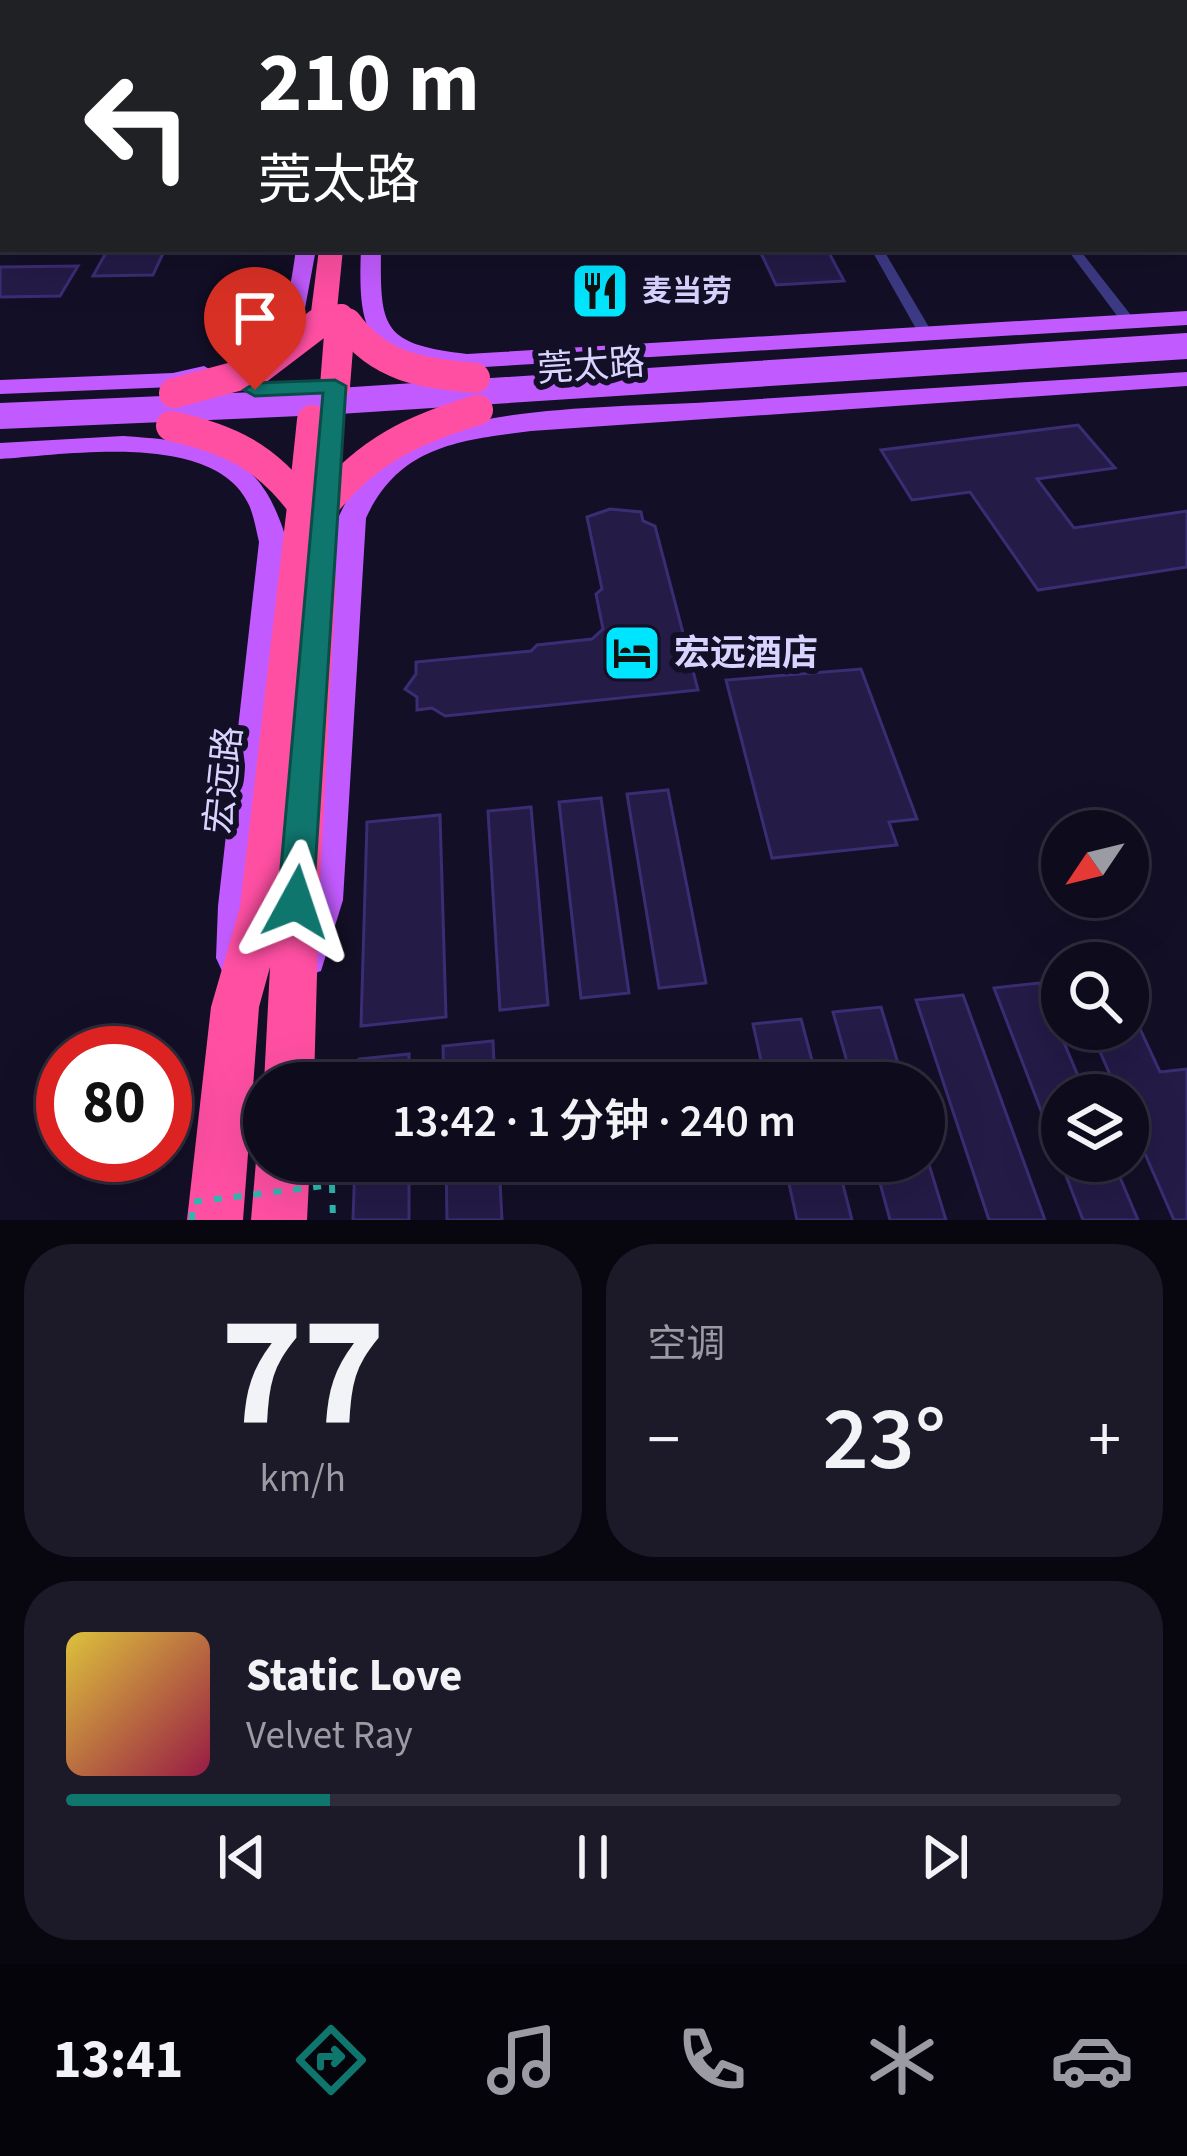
<!DOCTYPE html>
<html lang="zh">
<meta charset="utf-8">
<style>
:root{--surface:#0e0b1c;--page:#1c1929;--text:#f1f3f6;--muted:#9b9ba3;--line:#2e2b3b;--accent:#0f766e}
body{margin:0;font-family:"Source Sans 3","Noto Sans SC",sans-serif;background:var(--page);color:var(--text);height:100vh;display:flex;flex-direction:column;font-size:45px;white-space:nowrap}
*{box-sizing:border-box;margin:0}
p{font-size:39px;color:var(--muted)}
.icon{flex:none;width:66px;height:66px;fill:none;stroke:currentColor;stroke-width:2;stroke-linecap:round;stroke-linejoin:round}
.map{position:relative;height:1220px;overflow:hidden}
.panel{display:flex;flex-direction:column;gap:24px;padding:24px;background:#08060f;flex:1}
.panel>*{flex:none}
.banner{position:absolute;left:0px;top:0px;width:1188px;height:252px;box-shadow:0 12px 48px #0002,0 0 0 3px var(--line);background:#202124;color:#fff;overflow:hidden}
.needle{width:78px;rotate:235deg}
.buttons{position:absolute;left:1041px;top:810px;display:grid;gap:24px}
.buttons a{display:grid;place-items:center;width:108px;height:108px;border-radius:50%;background:var(--surface);box-shadow:0 12px 48px #0002,0 0 0 3px var(--line);font-size:60px}
.speed{position:absolute;left:36px;top:1026px;display:flex;gap:24px;font-size:60px;font-weight:700;text-align:center}
.speed>*{display:grid;place-content:center;width:156px;height:156px;border-radius:50%;background:var(--surface);box-shadow:0 12px 48px #0002,0 0 0 3px var(--line);line-height:1}
.speed .limit{border:18px solid #d22;background:#fff;color:#111}
.pin{position:absolute;display:grid;place-items:center;width:102px;height:102px;color:#fff;margin:-123px -51px;border-radius:50% 50% 50% 0;rotate:-45deg;box-shadow:0 0 12px #0007}
.pin .icon{rotate:45deg}
.me{position:absolute;width:132px;margin:-66px;rotate:5deg;stroke-linejoin:round;filter:drop-shadow(0 0 9px #0008)}
.turn{display:flex;align-items:center;gap:42px;height:252px;padding:0 60px;font-size:54px}
.turn .icon{width:156px;height:156px;stroke-width:2.5}
.turn b{display:block;font-size:84px;line-height:102px}
.big{font-size:90px;font-weight:600;line-height:1.1}
.panel .tile{flex:1;display:flex;flex-direction:column;justify-content:center;gap:18px;min-width:0;padding:0 42px;border-radius:48px;background:var(--page)}
.panel .dial{align-items:center;gap:0}
.dial b{font-size:156px;line-height:1}
.song{display:flex;align-items:center;gap:36px}
.cover{width:144px;height:144px;border-radius:18px;background:linear-gradient(135deg,hsl(50 70% 55%),hsl(340 70% 35%))}
.played{height:12px;border-radius:6px;background:linear-gradient(90deg,var(--accent) 25%,var(--line) 25%)}
.keys{display:flex;justify-content:space-around;direction:ltr}
.heat{display:flex;justify-content:space-between;align-items:center;font-size:66px;direction:ltr}
.panel .tiles{flex:1;display:grid;gap:24px;grid-template-columns:1fr 1fr}
.tile:last-child{grid-column:span 2}
.trip{position:absolute;left:243px;top:1062px;width:702px;height:120px;border-radius:60px;background:var(--surface);box-shadow:0 12px 48px #0002,0 0 0 3px var(--line);font-weight:600;line-height:120px;text-align:center}
.dock{display:flex;height:192px;justify-content:space-around;align-items:center;background:#06040b;color:var(--muted)}
.dock .icon{width:84px;height:84px}
.dock .selected{color:var(--accent)}
.dock b{font-size:54px;color:var(--text)}
.map>svg:first-child{display:block}
</style>
<div class="map">
<svg width="1187" height="1220" viewBox="0 0 1187 1220">
<rect width="100%" height="100%" fill="#130f26"/>
<g fill="#241b47" stroke="#3b2d73" stroke-width="3">
<polygon points="108,249 165,249 153,275 93,276"/>
<polygon points="759,249 827,249 844,281 776,285"/>
<polygon points="78,266 60,296 0,297 0,267"/>
<polygon points="1078,425 1115,468 1037,479 1074,528 1187,511 1187,567 1038,590 970,492 912,500 881,450"/>
<polygon points="610,509 641,512 643,521 655,526 698,690 445,716 432,708 417,710 417,697 405,689 416,674 416,662 531,651 537,645 592,639 603,629 596,594 602,589 587,517"/>
<polygon points="861,669 917,819 889,822 897,845 772,858 726,680"/>
<polygon points="668,790 706,983 659,988 627,794"/>
<polygon points="601,798 629,993 581,998 559,802"/>
<polygon points="531,807 548,1005 500,1010 488,811"/>
<polygon points="440,815 446,1017 361,1026 367,822"/>
<polygon points="1039,983 1086,1095 1062,1095 1062,1161 1113,1161 1138,1220 1083,1220 994,988"/>
<polygon points="963,995 1045,1220 989,1220 916,1000"/>
<polygon points="1128,1003 1160,1072 1187,1069 1187,1220 1174,1220 1128,1115 1128,1095 1119,1095 1090,1029 1128,1029"/>
<polygon points="881,1007 904,1083 853,1083 833,1012"/>
<polygon points="801,1019 818,1083 766,1083 753,1024"/>
<polygon points="493,1041 495,1083 444,1083 443,1046"/>
<polygon points="409,1054 409,1083 358,1083 359,1059"/>
<polygon points="924,1148 946,1220 890,1220 874,1161 924,1161"/>
<polygon points="355,1161 409,1161 409,1220 353,1220"/>
<polygon points="446,1161 499,1161 502,1220 447,1220"/>
<polygon points="784,1161 837,1161 852,1220 797,1220"/>
</g>
<g fill="none" stroke-linecap="round" stroke-linejoin="round">
<polyline stroke="#2fb8b0" stroke-width="6" stroke-dasharray="8 12" stroke-linecap="butt" points="332,1185 333,1220"/>
<g fill="#3d3a85" fill-rule="evenodd">
<polygon points="649,0 722,0 707,3 645,3"/>
<polygon points="860,0 869,0 871,3 862,3"/>
<polygon points="871,249 883,249 933,334 931,337 926,338 919,334"/>
<polygon points="1067,249 1079,249 1134,319 1134,325 1124,325"/>
</g>
<polygon fill="#6f6bff" fill-rule="evenodd" points="3,116 3,131 0,132 0,117"/>
<g fill="#c25bff" fill-rule="evenodd">
<path d="M296,249H316L303,319L267,357H251V347C287,321 290,291 296,249Z"/>
<path d="M361,249H381C380,329 382,344 467,354L1187,311V325L467,368C371,356 357,345 361,249Z"/>
<polygon points="204,366 216,373 212,378 173,387 0,394 0,380 173,373"/>
<path d="M1187,372V386L531,431C459,440 399,446 366,518L343,900L321,971L307,976L293,971L287,958L305,900L338,518C352,489 366,464 395,449C480,404 616,408 711,402C870,392 1028,382 1187,372Z"/>
<path d="M123,436C212,442 261,450 287,542L256,906V958L250,971L236,976L222,971L216,958L218,906L259,542C256,530 254,516 249,505C215,430 66,455 0,459V443Z"/>
</g>
<g fill="#ff4fa3" fill-rule="evenodd">
<rect x="338" y="0" width="16" height="3"/>
<rect x="368" y="0" width="16" height="3"/>
<polygon points="319,249 343,249 336,320 323,328 310,320"/>
<polygon points="303,495 315,498 319,506 314,567 331,569 336,578 319,902 314,1083 264,1083 270,967 259,1007 243,1220 187,1220 211,1007 240,907 287,506 291,498"/>
<polygon points="264,1142 264,1161 310,1161 307,1220 251,1220 256,1161"/>
</g>
<polyline stroke="#2fb8b0" stroke-width="6" stroke-dasharray="8 12" stroke-linecap="butt" points="192,1220 192,1202 332,1185 334,1161"/>
<polyline stroke="#c25bff" stroke-width="26" points="0,416 323,402 1187,346"/>
<g stroke="#ff4fa3" stroke-width="24">
<polyline points="341,316 349,326"/>
<polyline points="316,326 323,320"/>
<polyline points="340,326 341,316"/>
</g>
<g stroke="#ff4fa3" stroke-width="30">
<path d="M347,323C380,368 423,373 475,378"/>
<polyline points="335,386 340,323"/>
<polyline points="174,393 256,371 319,323"/>
<path d="M171,426C230,439 267,457 303,506"/>
<path d="M325,504C367,451 414,429 478,410"/>
<polyline points="303,506 312,420"/>
</g>
</g>
<polygon fill="#0f766e" stroke="#0a4d48" stroke-width="3" points="335,380 346,386 313,902 308,913 296,918 283,913 278,902 323,393 255,396 244,390 255,383"/>
<defs>
<g id="restaurant-square" transform="scale(3)"><rect x="-9" y="-9" width="18" height="18" rx="4" fill="#00e5ff" stroke="#130f26"/><path d="M-5-6h1v4h1v-4h1v4h1v-4h1v5L-1.5 .5V6h-2V.5L-5-1ZM5-6V6H3V1.5H1.5Q1.5-4 5-6Z" fill="#111"/></g>
<g id="hotel-square" transform="scale(3)"><rect x="-9" y="-9" width="18" height="18" rx="4" fill="#00e5ff" stroke="#130f26"/><path d="M-6-4.5h1.5V1H6V5H4.5V3h-9V5H-6ZM-4 0a1.8 1.8 0 1 1 3.6 0ZM.5 0V-2.5h3Q6-2.5 6 0Z" fill="#111"/></g>
</defs>
<g fill-rule="evenodd">
<use href="#restaurant-square" x="600" y="291"/>
<use href="#hotel-square" x="632" y="653"/>
</g>
<g text-anchor="middle" dominant-baseline="central" stroke-width="12" stroke-linejoin="round" paint-order="stroke">
<g font-size="30" font-weight="bold" fill="#d9d4ff" stroke="#130f26" text-anchor="start">
<text x="642" y="291">麦当劳</text>
</g>
<g font-size="36" fill="#d9d4ff" stroke="#130f26">
<text transform="translate(591 366) rotate(-4)">莞太路</text>
<text transform="translate(224 780) rotate(-84)">宏远路</text>
</g>
<g font-size="36" font-weight="bold" fill="#d9d4ff" stroke="#130f26" text-anchor="start">
<text x="674" y="653">宏远酒店</text>
</g>
</g>
</svg>
<div class="buttons">
<a><svg class="needle" viewBox="-14 -14 28 28"><path d="M0-13l5 13h-10z" fill="#e53935"/><path d="M0 13l5-13h-10z" fill="#9b9ba3"/></svg></a>
<a><svg class="icon" aria-label="search" viewBox="0 0 24 24"><circle cx="10" cy="10" r="6"/><path d="M15 15l6 6"/></svg></a>
<a><svg class="icon" aria-label="layers" viewBox="0 0 24 24"><path d="M12 4l9 5-9 5-9-5zM3 14l9 5 9-5"/></svg></a>
</div>
<div class="speed"><div class="limit">80</div></div>
<div class="pin" style="left:255px;top:390px;background:#d93025"><svg class="icon" aria-label="arrive" viewBox="0 0 24 24"><path d="M6 21V4h12l-3 4 3 4H6"/></svg></div>
<svg class="me" style="left:296px;top:902px" viewBox="-20 -20 40 40"><path d="M0-17L14 15 0 8-14 15z" fill="#0f766e" stroke="#fff" stroke-width="4"/></svg>
<div class="trip">13:42 · 1 分钟 · 240 m</div>
<div class="banner">
<div class="turn"><svg class="icon" aria-label="left" viewBox="0 0 24 24"><path d="M17 20v-9H6M10 6l-5 5 5 5"/></svg><div><b>210 m</b>莞太路</div></div>
</div>
</div>
<section class="panel">
<div class="tiles">
<div class="tile dial"><b>77</b><p>km/h</p></div>
<div class="tile"><p>空调</p>
<div class="heat"><a>−</a><b class="big">23°</b><a>+</a></div>
</div>
<div class="tile">
<div class="song"><i class="cover"></i><div><b>Static Love</b><p>Velvet Ray</p></div></div>
<div class="played"></div>
<div class="keys"><svg class="icon" aria-label="previous" viewBox="0 0 24 24"><path d="M18 5L8 12l10 7zM5 5v14"/></svg><svg class="icon" aria-label="pause" viewBox="0 0 24 24"><path d="M8 5v14M16 5v14"/></svg><svg class="icon" aria-label="next" viewBox="0 0 24 24"><path d="M6 5l10 7-10 7zM19 5v14"/></svg></div>
</div>
</div>
</section>
<nav class="dock">
<b>13:41</b>
<svg class="icon selected" aria-label="directions" viewBox="0 0 24 24"><path d="M12 3l9 9-9 9-9-9zM9 14v-3h6M13 9l2 2-2 2"/></svg>
<svg class="icon" aria-label="music" viewBox="0 0 24 24"><path d="M9 18V5l10-2v13"/><circle cx="6" cy="18" r="3"/><circle cx="16" cy="16" r="3"/></svg>
<svg class="icon" aria-label="phone" viewBox="0 0 24 24"><path d="M5 4h4l2 5-3 2q2 4 5 5l2-3 5 2v4C11 20 4 13 5 4z"/></svg>
<svg class="icon" aria-label="climate" viewBox="0 0 24 24"><path d="M12 3v18M4 7l16 10M4 17L20 7"/></svg>
<svg class="icon" aria-label="car" viewBox="0 0 24 24"><path d="M5 17H2v-5l4-1 3-4h7l3 4 3 1v5h-3M9 17h6M6 11h13"/><circle cx="7" cy="17" r="2"/><circle cx="17" cy="17" r="2"/></svg>
</nav>
